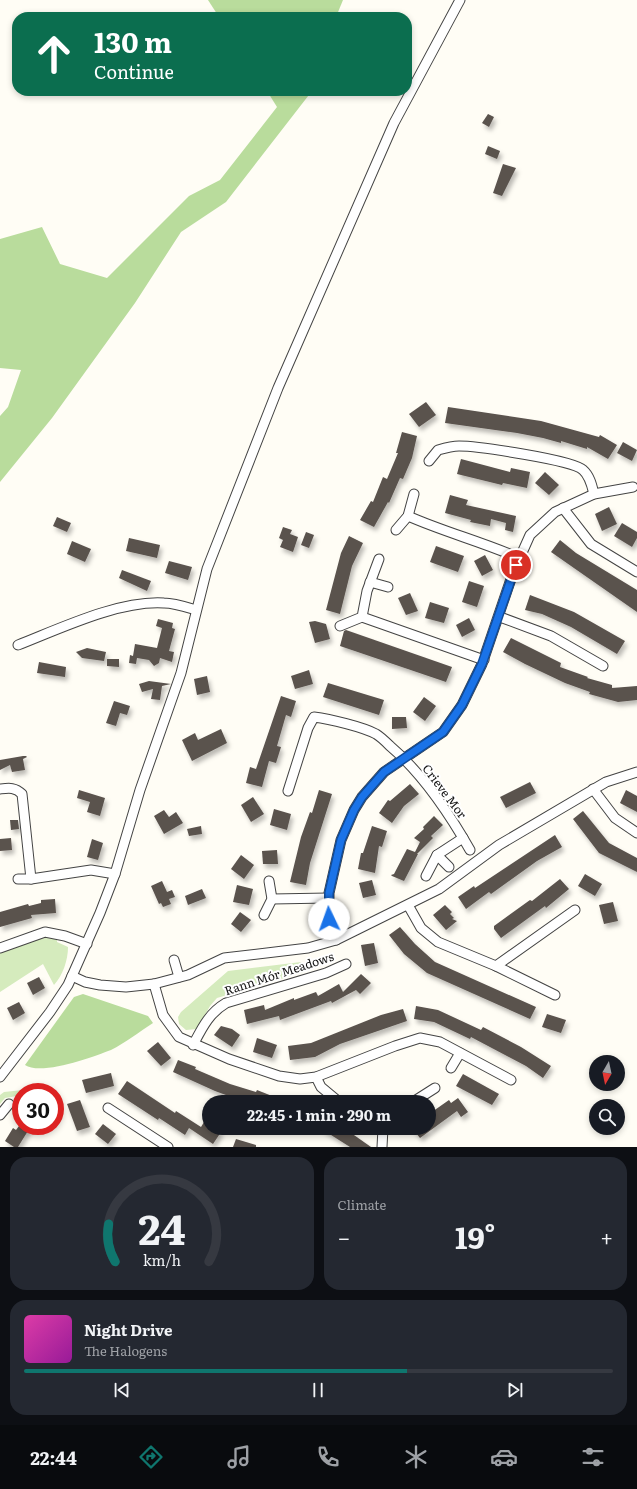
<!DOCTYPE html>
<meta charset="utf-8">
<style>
:root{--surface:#171b24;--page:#242831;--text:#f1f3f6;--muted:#9ea1a6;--line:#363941;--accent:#0f766e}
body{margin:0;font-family:Literata,serif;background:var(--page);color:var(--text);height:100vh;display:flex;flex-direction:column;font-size:15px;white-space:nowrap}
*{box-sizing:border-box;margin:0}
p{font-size:13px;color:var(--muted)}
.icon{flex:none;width:22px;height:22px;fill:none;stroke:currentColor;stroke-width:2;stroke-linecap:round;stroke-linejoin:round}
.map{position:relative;height:1147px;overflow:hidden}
.panel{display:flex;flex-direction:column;gap:10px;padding:10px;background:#0d0f14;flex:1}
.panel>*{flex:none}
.hud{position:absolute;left:12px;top:12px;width:400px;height:84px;border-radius:16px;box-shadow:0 2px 6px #0003;background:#0b6e4f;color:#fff;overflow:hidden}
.needle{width:26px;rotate:189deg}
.controls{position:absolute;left:589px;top:1055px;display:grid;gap:8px}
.controls a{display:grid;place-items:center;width:36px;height:36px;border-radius:50%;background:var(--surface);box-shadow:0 2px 6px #0003;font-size:20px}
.speed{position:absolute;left:12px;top:1083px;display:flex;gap:8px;font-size:20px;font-weight:700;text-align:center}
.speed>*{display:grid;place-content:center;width:52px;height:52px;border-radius:50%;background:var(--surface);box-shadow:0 2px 6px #0003;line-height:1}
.speed .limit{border:6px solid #d22;background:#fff;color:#111}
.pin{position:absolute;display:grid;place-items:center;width:34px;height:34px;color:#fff;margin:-17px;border:2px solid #fff;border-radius:50%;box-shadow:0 1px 4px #0007}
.me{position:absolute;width:44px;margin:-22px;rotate:357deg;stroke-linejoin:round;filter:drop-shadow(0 0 3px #0008)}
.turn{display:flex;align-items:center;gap:14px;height:84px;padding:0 16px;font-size:18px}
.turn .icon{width:52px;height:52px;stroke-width:2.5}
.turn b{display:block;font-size:28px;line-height:34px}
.big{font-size:30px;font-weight:700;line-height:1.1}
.panel .card{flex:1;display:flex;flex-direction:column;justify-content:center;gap:6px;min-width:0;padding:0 14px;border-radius:16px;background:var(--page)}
.panel .dial{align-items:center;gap:0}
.dial svg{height:104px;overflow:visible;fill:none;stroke:var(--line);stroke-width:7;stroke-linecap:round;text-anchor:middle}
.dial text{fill:var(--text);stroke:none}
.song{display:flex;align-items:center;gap:12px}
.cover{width:48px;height:48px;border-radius:6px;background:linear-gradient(135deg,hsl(320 70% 55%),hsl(300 70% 35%))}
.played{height:4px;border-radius:2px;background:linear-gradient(90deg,var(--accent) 65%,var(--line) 65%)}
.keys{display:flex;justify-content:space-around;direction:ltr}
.heat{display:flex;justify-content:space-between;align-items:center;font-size:22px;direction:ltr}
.panel .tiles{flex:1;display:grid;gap:10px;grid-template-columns:1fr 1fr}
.card:last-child{grid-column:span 2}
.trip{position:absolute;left:202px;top:1095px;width:234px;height:40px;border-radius:20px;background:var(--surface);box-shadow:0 2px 6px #0003;font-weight:700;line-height:40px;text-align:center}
.tabs{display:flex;height:64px;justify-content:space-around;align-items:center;background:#090b0e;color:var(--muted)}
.tabs .icon{width:28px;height:28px}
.tabs .current{color:var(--accent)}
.tabs b{font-size:18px;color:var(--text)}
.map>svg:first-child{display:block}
</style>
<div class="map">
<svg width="637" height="1147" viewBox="0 0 637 1147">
<defs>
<filter id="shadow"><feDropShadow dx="2.5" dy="4" stdDeviation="2" flood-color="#0004"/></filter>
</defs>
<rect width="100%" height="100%" fill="#fffdf5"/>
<g fill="#d5ebbd">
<path d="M46,938L57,939V942L68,947C68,960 63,975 54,985L43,964L0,992V953L31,940Z"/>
<polygon points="301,962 304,972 217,998 210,1006 197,1029 186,1030 179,1024 178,1017 181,1012 228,971"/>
<polygon points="23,1090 17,1096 5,1098 0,1104 0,1109 0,1095 4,1092"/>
</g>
<g fill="#b9dc9c">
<polygon points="208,0 343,0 336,17 219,17"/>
<polygon points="267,91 312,91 226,202 181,232 135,303 52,418 0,482 0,416 8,407 21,370 0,368 0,239 42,227 60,264 107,278 189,196 220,180 277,107"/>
<path d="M83,994L148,1016L153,1023C139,1032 125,1043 111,1050C93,1057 41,1076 25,1065L74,997Z"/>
</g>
<g fill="#5a524d" filter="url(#shadow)">
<polygon points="488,114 494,117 489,127 482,123"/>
<polygon points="488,146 500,151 497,159 485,154"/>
<polygon points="503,164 516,168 502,196 493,193"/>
<polygon points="426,402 436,415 419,427 409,414"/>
<polygon points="448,407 541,421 599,437 600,435 617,445 608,459 587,447 587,449 561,441 561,443 543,438 517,433 445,423"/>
<polygon points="402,432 417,436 412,458 403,479 400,478 389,503 388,502 374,527 360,520 371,501 373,502 383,477 387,479 398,453 396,453"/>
<polygon points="623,442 637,450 632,461 617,453"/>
<polygon points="461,459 510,472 511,468 530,472 527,488 503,483 502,485 457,474"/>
<polygon points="545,472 559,485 549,495 535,483"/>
<polygon points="450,495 468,500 466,505 516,516 513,532 505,530 506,523 491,519 490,526 470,522 471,520 445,513"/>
<polygon points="609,507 617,524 602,531 595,514"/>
<polygon points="57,517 71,523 67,532 53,526"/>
<polygon points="622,523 637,532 637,538 632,547 614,536"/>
<polygon points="283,527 292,530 290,534 298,537 293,552 280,547 283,540 279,538"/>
<polygon points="306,532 314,535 309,548 301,545"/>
<polygon points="349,536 363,543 352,566 340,614 326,610 341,553"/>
<polygon points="129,538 160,545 157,558 126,551"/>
<polygon points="560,540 576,553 637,590 637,612 551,552"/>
<polygon points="72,541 91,549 85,562 67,554"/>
<polygon points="436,546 464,556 458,572 430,562"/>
<polygon points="485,555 493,570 482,576 474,561"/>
<polygon points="169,561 192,567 188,580 165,573"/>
<polygon points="122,570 151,581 147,591 119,578"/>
<polygon points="469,581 484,586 477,607 462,602"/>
<polygon points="410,593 418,611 406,615 398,598"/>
<polygon points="530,595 574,612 625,641 617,654 571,627 542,614 525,610"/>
<polygon points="430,602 449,608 444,623 425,618"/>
<polygon points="469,618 475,630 462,637 456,625"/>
<polygon points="158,619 173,623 172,628 175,629 169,651 174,652 172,662 160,658 159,663 154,666 149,660 137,658 136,664 129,663 130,655 133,656 135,644 157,648 162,628 156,626"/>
<polygon points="315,621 326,624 330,639 315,643 309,622"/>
<polygon points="346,630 452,667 446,682 340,646 344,631"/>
<polygon points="511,638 561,663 560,667 588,677 587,678 612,685 612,688 637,686 637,700 618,702 589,694 590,692 565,683 525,664 503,652"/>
<polygon points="87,648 106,652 104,661 82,658 76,652"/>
<polygon points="107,659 119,659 119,667 107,666"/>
<polygon points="39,662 66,667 65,677 37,673"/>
<polygon points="309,670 313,684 295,689 291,676"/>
<polygon points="207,676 210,692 197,695 194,679"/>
<polygon points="149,681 171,684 162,686 160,700 151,699 153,689 142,692 139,684"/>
<polygon points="328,683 384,700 379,715 323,697"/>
<polygon points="281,696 296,701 291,717 286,715 277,746 281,747 276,763 269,761 262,787 246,783 250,767 256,769"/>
<polygon points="424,697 436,706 425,721 413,712"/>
<polygon points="114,701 130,706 127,715 120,713 116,726 106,723"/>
<polygon points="392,717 406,717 407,728 392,729"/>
<polygon points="221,729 227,743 192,761 182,740 195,733 198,740"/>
<polygon points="23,756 26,756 27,757 23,759 25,770 12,772 10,765 0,770 0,760"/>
<polygon points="530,782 536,793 506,808 500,797"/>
<polygon points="410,784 419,794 404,806 392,823 379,813 388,800 390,801"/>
<polygon points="79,790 105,798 100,816 87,812 90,802 77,798"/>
<polygon points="319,790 332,794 310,863 306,885 290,882 301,837 310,812 312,813"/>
<polygon points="626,790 637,796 637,812 620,803"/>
<polygon points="253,797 264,814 251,822 241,805"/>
<polygon points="274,809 291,814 287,830 270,825"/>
<polygon points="164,810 169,817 176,812 183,823 164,834 154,816"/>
<polygon points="583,811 609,843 637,858 637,872 599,853 573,819"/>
<polygon points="434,816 443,825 431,836 433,838 417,854 418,854 404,881 392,876 391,875 394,874 407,849 415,852 420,842 414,838 424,829 423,827"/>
<polygon points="10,820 18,820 19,829 11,830"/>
<polygon points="201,826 202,834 189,836 187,829"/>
<polygon points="372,826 387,831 382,847 379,846 375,873 358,869 361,853 363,853"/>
<polygon points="555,835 562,847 537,861 491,894 489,892 466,909 458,897 474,886 475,888"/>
<polygon points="11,838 12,850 0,851 0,839"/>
<polygon points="92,839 103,843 98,860 87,857"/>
<polygon points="277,850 278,864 263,864 262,851"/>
<polygon points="241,855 254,865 244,879 231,869"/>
<polygon points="585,874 602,884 595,896 578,886"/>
<polygon points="560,879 569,889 546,908 545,906 501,938 494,929 494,926 530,900 532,901"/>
<polygon points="372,880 376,895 363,898 359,883"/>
<polygon points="162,881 167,892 172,890 175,897 169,899 171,904 163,907 161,903 159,904 151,886"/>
<polygon points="237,885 253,889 249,905 233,902"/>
<polygon points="202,889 206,898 188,905 185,896"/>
<polygon points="55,899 56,913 31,915 32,918 0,927 0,912 28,904 29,906 41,903 41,900"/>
<polygon points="613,902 618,921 604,924 599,905"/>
<polygon points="445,905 452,912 450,914 454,918 452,919 457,921 446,930 433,915"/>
<polygon points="240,912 251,920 241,932 231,924"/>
<polygon points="400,927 415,944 435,962 536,1007 530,1019 427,973 404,954 389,935"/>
<polygon points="374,943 378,963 365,966 361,945"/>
<polygon points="361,974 371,983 360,994 356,990 332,1003 331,1001 280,1020 279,1016 247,1024 244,1010 264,1005 265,1010 294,998 294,1000 316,992 318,996 339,984 343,992"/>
<polygon points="39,977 45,988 33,995 27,983"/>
<polygon points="19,1002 25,1013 13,1020 7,1008"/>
<polygon points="416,1006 438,1010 481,1030 483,1027 521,1047 551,1066 543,1078 526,1066 471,1037 470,1039 434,1022 414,1019"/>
<polygon points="403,1009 407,1021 340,1044 315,1057 290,1060 288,1046 311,1043 381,1015"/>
<polygon points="547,1014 566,1020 561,1033 542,1027"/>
<polygon points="221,1026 232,1029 240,1035 232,1047 214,1035"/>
<polygon points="257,1038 277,1045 272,1058 253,1052"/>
<polygon points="158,1042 171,1058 161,1066 147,1051"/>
<polygon points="178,1060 196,1067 195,1069 230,1084 256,1092 257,1090 287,1102 253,1102 246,1099 245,1102 215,1091 173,1072"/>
<polygon points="111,1073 114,1086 86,1093 82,1080"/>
<polygon points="463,1074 499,1094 492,1105 456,1086"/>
<polygon points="127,1081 175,1113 176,1111 201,1127 209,1114 209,1128 216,1128 221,1132 213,1144 189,1128 185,1135 159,1118 158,1120 118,1094"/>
<polygon points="458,1098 468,1112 461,1117 457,1111 420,1138 412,1128 429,1128 429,1114 449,1100 451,1103"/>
<polygon points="80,1100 90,1127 77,1131 67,1104"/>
<polygon points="103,1124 116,1134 108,1144 95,1134"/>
<polygon points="19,1126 31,1126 18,1147 14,1147 5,1141 13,1128 16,1130"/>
<polygon points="320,1128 344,1128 371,1147 350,1147"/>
<polygon points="236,1139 256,1145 256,1147 233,1147"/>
</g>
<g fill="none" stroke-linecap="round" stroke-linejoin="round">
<g stroke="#444" stroke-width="11">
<g id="minor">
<path d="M429,461L438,450C445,448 453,446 459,446C477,446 573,460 583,470C590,476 592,486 594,494"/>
<polyline points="563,508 591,544 637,572"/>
<path d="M408,516C444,532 483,542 519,558"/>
<polyline points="396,530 408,516 414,494"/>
<polyline points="370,582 388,587"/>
<polyline points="362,617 484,660"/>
<polyline points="500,617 551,636 603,666"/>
<polyline points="340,626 362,617 367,591 379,559"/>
<path d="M18,645C59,629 119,600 164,603C174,603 186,607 196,610"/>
<path d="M0,789C9,788 15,787 22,794L31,879"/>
<polyline points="593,789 615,818 637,833"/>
<path d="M288,791L308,728L314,717C330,719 363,727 376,734C381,737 386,742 390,746C423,774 449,813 470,850"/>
<polyline points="437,855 449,867"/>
<polyline points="426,876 437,855 463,838"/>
<polyline points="18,879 31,879 91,870 115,874"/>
<polyline points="272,899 328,898"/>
<polyline points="408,905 421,928 438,942 496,966 555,995"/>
<polyline points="264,915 272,899 269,881"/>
<polyline points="336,940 329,919 329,893 341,840 354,810 362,797 384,772 443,732 462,705 482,664 513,573 530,535 555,512 594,494 633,487"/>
<polyline points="0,948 45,932 65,936 87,944"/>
<polyline points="174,960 179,977"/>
<polyline points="496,966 575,910"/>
<polyline points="72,976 85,982 100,985 126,987 154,984 188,975 224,958 308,948 336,940 439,889 499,845 606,782 637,772"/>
<polyline points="154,984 163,1015 179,1037 229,1059 279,1076 300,1079 316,1077 395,1046 420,1038 440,1042 511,1080"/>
<path d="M193,1045C202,1028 209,1013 226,1003L326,973L346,964"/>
<polyline points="451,1068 460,1053"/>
<polyline points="0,1077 50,1012 68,985 100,913 115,874 140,790 181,673 207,569 278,388 394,123 460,0"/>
<polyline points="316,1077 321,1087 339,1102"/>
<polyline points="413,1102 435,1088"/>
<polyline points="108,1108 168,1147"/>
<polyline points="0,1115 9,1104"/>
<polyline points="382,1147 383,1128"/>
</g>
</g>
<use href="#minor" stroke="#fff" stroke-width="9"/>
</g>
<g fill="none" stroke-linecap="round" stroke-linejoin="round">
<g stroke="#114b97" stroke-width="10">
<polyline id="route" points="329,919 329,893 341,840 354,810 362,797 384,772 443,732 462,705 482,664 516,565"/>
</g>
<use href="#route" stroke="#1a73e8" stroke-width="7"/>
</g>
<g text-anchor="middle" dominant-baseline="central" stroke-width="4" stroke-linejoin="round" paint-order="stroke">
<g font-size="12" fill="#111" stroke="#fff">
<text transform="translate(445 791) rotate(53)">Crieve Mor</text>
<text transform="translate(279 973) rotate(-18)">Rann Mór Meadows</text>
</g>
</g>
</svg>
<div class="controls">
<a><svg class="needle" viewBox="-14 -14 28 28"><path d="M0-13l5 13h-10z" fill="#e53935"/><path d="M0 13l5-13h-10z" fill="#9ea1a6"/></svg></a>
<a><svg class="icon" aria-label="search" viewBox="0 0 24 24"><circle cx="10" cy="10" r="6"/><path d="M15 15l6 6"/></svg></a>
</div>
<div class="speed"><div class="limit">30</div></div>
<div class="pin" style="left:516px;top:565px;background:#d93025"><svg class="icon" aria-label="arrive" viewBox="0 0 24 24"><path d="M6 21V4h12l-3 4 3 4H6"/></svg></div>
<svg class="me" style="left:329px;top:919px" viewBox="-20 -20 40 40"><circle r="19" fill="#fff"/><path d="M0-13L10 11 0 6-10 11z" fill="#1a73e8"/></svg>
<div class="trip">22:45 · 1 min · 290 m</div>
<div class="hud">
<div class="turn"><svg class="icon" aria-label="ahead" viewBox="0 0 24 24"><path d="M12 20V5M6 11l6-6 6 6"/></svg><div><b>130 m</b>Continue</div></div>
</div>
</div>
<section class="panel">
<div class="tiles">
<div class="card dial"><svg viewBox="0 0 100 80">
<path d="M14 69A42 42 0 1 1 86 69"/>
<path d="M14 69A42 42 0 0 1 9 40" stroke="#0f766e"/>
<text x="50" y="56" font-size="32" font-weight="700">24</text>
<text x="50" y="72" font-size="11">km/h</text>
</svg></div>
<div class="card"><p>Climate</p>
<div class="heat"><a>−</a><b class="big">19°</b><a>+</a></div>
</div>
<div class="card">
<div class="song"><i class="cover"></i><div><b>Night Drive</b><p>The Halogens</p></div></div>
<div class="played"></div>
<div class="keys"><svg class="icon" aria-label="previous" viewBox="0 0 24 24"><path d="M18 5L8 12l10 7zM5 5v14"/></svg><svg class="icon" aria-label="pause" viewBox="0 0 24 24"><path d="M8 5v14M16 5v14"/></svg><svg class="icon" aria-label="next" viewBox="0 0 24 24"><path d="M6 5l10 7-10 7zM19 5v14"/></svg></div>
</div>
</div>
</section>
<nav class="tabs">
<b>22:44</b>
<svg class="icon current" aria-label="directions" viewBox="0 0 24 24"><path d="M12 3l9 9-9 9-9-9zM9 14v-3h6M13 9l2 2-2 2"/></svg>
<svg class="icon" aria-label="music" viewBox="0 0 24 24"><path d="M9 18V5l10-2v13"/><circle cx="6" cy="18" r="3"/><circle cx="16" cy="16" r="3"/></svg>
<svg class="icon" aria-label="phone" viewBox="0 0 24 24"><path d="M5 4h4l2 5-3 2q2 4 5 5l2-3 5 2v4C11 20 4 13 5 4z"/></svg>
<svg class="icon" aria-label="climate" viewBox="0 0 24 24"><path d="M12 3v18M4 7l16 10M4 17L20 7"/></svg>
<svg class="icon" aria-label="car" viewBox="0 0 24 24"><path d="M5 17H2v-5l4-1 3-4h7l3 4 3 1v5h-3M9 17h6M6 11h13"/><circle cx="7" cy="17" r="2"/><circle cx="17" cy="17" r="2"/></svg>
<svg class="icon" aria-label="filters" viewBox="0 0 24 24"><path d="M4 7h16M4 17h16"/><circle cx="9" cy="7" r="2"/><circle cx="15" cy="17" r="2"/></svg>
</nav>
